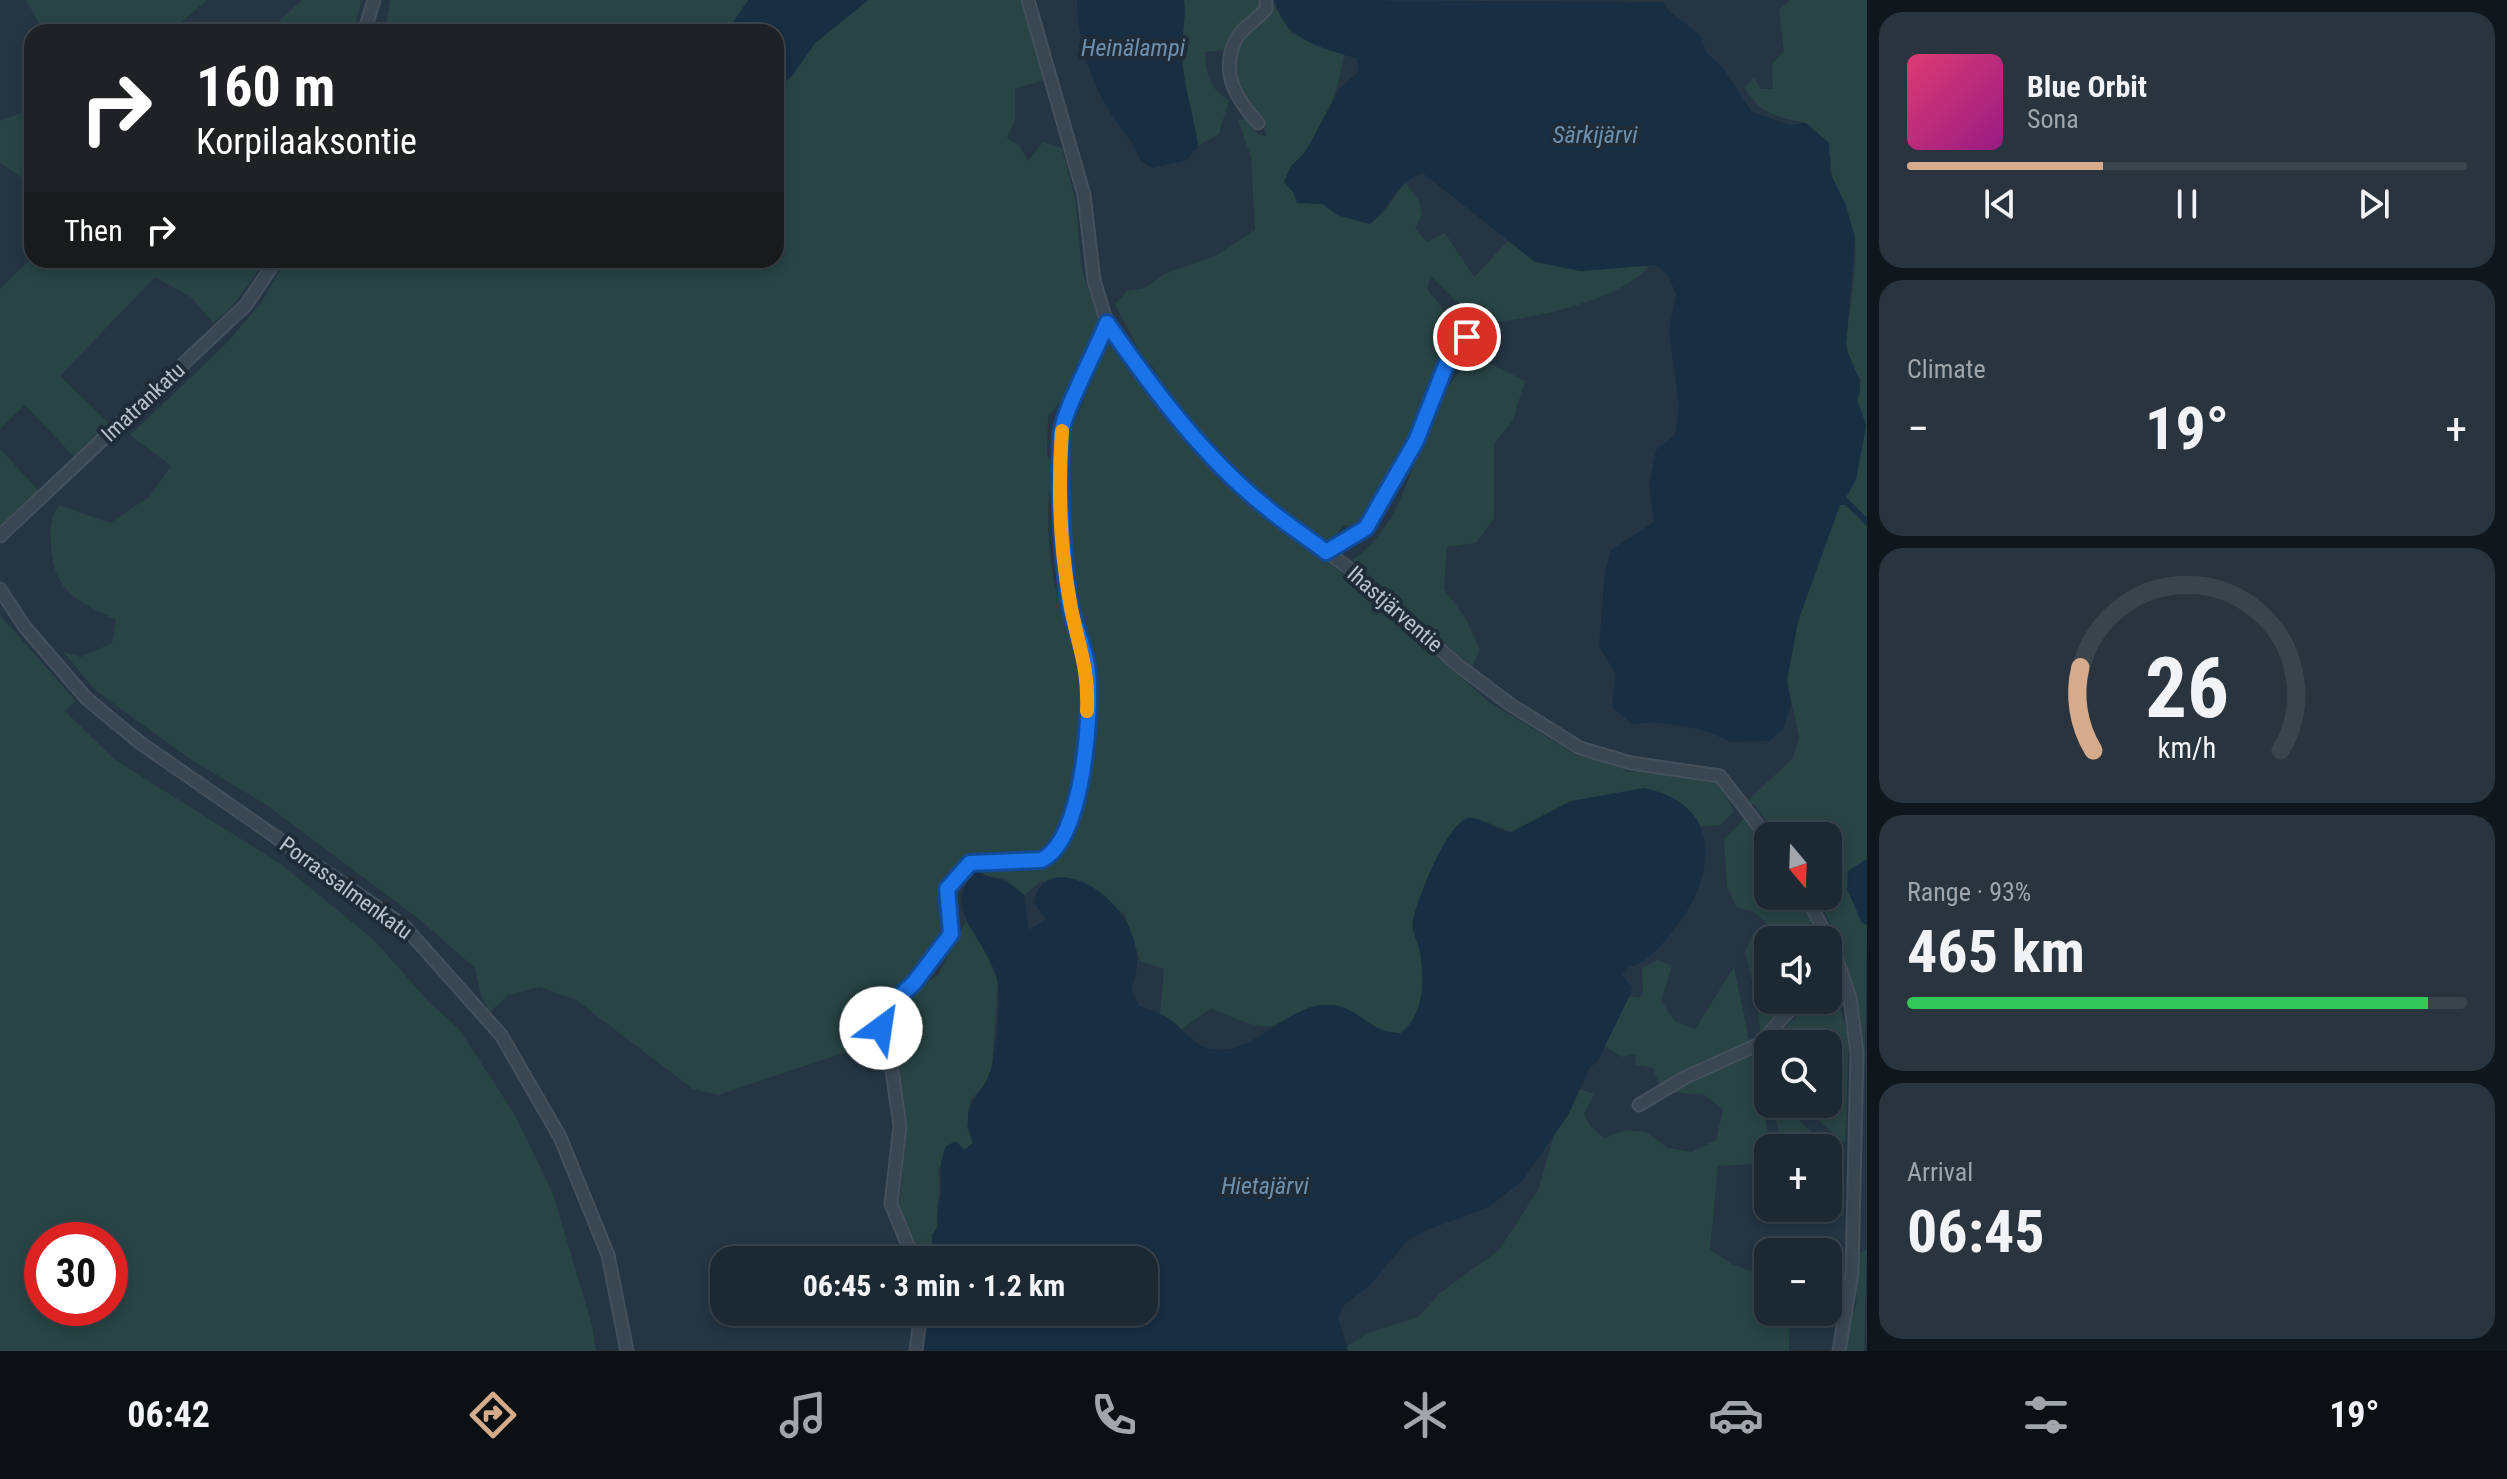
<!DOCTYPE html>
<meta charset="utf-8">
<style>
:root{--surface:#1c2832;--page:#29343e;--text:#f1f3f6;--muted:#a0a6ac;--line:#3a444d;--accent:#d6ab8b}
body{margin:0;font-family:"Roboto Condensed",sans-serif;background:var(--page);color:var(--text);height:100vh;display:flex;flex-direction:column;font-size:30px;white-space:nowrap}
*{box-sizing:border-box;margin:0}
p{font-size:26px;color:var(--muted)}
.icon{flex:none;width:44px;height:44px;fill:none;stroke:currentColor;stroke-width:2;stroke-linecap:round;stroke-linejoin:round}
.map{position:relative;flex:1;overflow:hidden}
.sheet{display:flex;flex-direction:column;gap:12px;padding:12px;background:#0f161c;width:640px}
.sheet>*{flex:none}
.hud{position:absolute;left:24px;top:24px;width:760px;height:244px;border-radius:24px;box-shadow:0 4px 12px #0003,0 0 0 2px var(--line);background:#202124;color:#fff;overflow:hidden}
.needle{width:52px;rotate:161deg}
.controls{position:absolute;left:1754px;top:822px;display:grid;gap:16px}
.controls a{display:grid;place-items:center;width:88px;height:88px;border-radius:16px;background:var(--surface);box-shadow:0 4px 12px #0003,0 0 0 2px var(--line);font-size:40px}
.speed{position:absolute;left:24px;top:1222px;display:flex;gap:16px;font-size:40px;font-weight:700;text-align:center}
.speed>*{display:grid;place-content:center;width:104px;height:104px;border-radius:50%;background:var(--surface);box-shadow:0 4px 12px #0003,0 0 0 2px var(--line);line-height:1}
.speed .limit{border:12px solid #d22;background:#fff;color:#111}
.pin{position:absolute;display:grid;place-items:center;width:68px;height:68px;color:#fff;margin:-34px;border:4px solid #fff;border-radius:50%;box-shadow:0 2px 8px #0007}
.me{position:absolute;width:88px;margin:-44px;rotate:31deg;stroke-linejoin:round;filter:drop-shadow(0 0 6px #0008)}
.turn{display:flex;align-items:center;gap:28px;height:168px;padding:0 40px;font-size:36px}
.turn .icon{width:104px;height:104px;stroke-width:2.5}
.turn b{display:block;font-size:56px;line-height:68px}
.then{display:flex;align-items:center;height:76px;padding:0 40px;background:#0003;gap:16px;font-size:30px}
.big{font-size:60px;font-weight:700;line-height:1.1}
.sheet .tile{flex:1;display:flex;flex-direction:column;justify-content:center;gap:12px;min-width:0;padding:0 28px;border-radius:24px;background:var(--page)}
.sheet .dial{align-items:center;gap:0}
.dial svg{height:208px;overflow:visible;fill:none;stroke:var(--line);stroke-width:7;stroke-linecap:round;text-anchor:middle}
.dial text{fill:var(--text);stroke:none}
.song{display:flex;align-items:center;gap:24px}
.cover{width:96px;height:96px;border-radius:12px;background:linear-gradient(135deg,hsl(340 70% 55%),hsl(310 70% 35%))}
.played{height:8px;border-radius:4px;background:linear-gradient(90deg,var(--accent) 35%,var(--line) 35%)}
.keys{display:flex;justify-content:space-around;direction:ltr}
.heat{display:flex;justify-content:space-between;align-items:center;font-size:44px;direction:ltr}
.charge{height:12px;border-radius:6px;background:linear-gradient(90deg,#34c759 93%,var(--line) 0)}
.trip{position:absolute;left:710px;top:1246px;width:448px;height:80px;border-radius:24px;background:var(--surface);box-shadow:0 4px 12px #0003,0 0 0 2px var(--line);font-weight:700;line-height:80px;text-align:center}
.dock{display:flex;height:128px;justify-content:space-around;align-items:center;background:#0b1014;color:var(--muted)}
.dock .icon{width:56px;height:56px}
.dock .active{color:var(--accent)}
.dock b{font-size:36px;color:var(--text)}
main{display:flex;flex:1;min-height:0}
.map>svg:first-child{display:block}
</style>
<main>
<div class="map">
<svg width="1867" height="1351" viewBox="0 0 1867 1351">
<rect width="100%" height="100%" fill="#253543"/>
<g fill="#284444" fill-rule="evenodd">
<polygon points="26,0 207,0 170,32 44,32"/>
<polygon points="302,0 362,0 353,32 267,32"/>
<polygon points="390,0 748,0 726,32 385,32"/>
<path d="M868,0H1021L1044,80L1015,89V120L1007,138L1019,145L1028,161L1043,142L1062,148L1075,198L1082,270L1100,324L1076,384L1048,416L1047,455L1056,470C1041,500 1050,570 1059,603C1066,630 1079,658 1082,686C1084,709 1079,731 1080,754L1075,763L1062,833L1042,857L1001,862L970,857L954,875L949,873C938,892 946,908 941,929C934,959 895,985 874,1007L873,1043L718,1095L693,1089L576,1000L540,987L508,995L490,1012L481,996L475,968L419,919L265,804L190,759L95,690L63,652L81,657L112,643L116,620C78,601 54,593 51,546C50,529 49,520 59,505L110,523L150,496L171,466L130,435L226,344L261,303L286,260H776V88L792,76L815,43Z"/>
<path d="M1184,0H1271L1291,33L1344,54C1338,95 1322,138 1291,166L1310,204H1323L1337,215L1370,224L1383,213L1405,182L1419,201L1422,215L1415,228L1427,242L1445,233L1474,277L1508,241C1558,279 1591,270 1650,265C1621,302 1522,322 1477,323L1431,276L1427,289L1449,316C1437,392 1403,469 1355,528L1344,525L1329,542C1313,532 1295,524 1281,513C1257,494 1159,394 1155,369L1143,358L1115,304L1127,291L1145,288L1164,274L1215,256L1255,230L1251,157L1238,121L1247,118L1258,135L1267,136C1253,95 1231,111 1237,56L1226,50L1205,52C1206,74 1209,89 1229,100L1219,134L1198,146C1194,114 1182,84 1182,51C1182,34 1186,18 1184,0Z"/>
<path d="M1790,0H1867V518L1849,504L1846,497L1856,479L1866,425L1857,400L1861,380L1849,359L1846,344C1848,317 1859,259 1854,236C1849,209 1828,184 1831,158L1806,123C1776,117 1760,114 1744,87L1754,78L1761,89H1773L1772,64L1784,51L1779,10Z"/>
<polygon points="32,109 32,168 25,180 0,163 0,121"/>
<polygon points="32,258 32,260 266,260 231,308 213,323 191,297 155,277 60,376 114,428 79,462 25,405 0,429 0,289"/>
<path d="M1109,339L1156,407L1222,482L1338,570L1489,702L1578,756L1620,763L1626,772L1658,771L1719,784L1734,811L1721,825L1701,827L1692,813L1511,832L1486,822C1460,850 1423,880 1413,919C1410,930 1417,938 1420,949C1427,977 1424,1015 1401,1033C1369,1034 1358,1006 1328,1005C1301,1004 1286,1024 1270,1026C1250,1028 1229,1015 1211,1008L1179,1031L1160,1015L1164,969L1140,961L1124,913L1042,881L1024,895L1004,878L989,877L974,868L1044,863L1056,856L1073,828L1095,751L1097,683L1091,678L1071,585L1068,438Z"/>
<path d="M1476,356L1525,381L1513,420L1494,444V518L1476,543L1447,547L1444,589L1466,619L1480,649L1472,667L1352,560C1422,514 1411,407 1476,356Z"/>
<polygon points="0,449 43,495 0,536"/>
<path d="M1840,504L1845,505L1867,526V859L1848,871L1862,922L1867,925L1865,1069C1858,1003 1851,954 1815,896H1828V836H1777L1756,806L1746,802L1793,758L1799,737L1787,680L1798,621Z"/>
<path d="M0,615L76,701L65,711L114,759L282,865L373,939L430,1003L459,1029L515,1115L553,1194L592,1325L596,1351H0ZM42,1240H110V1308H42Z"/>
<polygon points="1746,817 1768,849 1768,896 1800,896 1818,940 1768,940 1774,930 1754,912 1737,907 1727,887 1724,839"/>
<path d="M966,921L984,948L998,982L992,1067L984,1086L971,1099L967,1127L973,1143L938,1168C942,1191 935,1206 938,1226L932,1235L933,1260H918L899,1211L907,1123L889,1028L903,999L938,975Z"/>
<polygon points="1753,933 1766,943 1768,940 1768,1000 1791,1000 1761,1036 1757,1003 1745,951"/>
<polygon points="1658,960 1672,966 1661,1001 1675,1021 1695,1029 1734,967 1771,1148 1768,1163 1718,1166 1710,1250 1732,1264 1768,1278 1768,1312 1790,1312 1789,1351 1348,1351 1347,1346 1368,1333 1418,1317 1440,1293 1499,1250 1538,1190 1556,1129 1568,1115 1580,1089 1594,1094 1584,1114 1590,1126 1604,1138 1627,1130 1646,1132 1668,1148 1692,1152 1716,1140 1723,1109 1704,1095 1662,1091 1653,1068 1636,1065 1635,1054 1622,1057 1604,1046 1629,996 1639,998 1643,993 1642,968"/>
<polygon points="1833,985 1849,1038 1845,1144 1801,1104 1828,1104 1828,1044 1777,1044 1774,1037 1816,1000 1828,1000 1828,989"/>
<polygon points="1782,1104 1835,1155 1835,1166 1828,1166 1828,1148 1783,1148 1773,1109"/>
<polygon points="1867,1250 1864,1351 1845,1351 1848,1325 1856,1306 1858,1253"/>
</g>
<g fill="#182e42">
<polygon points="749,0 868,0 815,43 792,76 776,88 776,32 726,32"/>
<path d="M1077,0H1184C1186,18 1182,34 1182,51C1182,84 1194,114 1198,146L1187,160L1152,168L1140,160C1134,140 1117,125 1107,107C1088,76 1078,36 1077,0Z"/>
<path d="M1275,0L1663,2L1671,13L1700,35L1706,52L1723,68L1752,112L1789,125L1806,123L1829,143L1830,173L1845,203L1855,237L1846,344C1849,364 1867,381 1857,400L1866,425L1856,479L1846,497L1867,518V526L1846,505H1840L1798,621L1787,680L1791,705L1783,729L1769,741L1732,742L1700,729L1654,722L1632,724L1612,707L1616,674L1599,646L1605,572L1611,550L1654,522L1649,485L1656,450L1675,435L1679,408L1669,331L1676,294L1668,275L1656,265L1581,271L1535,262L1423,173C1399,179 1389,208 1370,224L1337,215L1323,204L1297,203L1293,192L1284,182L1291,166L1305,153L1339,89L1359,71L1356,58C1321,48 1284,40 1275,0Z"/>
<path d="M1644,788C1731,806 1713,887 1667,938C1657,950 1644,964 1629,967L1622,975L1632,987L1631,993L1597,1062L1590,1067L1568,1115L1523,1180L1489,1207L1424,1231L1406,1242L1370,1285L1345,1304L1338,1318L1348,1351H920L924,1312H1144V1260H933L932,1235L938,1226C936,1214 940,1205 941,1192C943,1171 937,1169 946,1146L956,1141L964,1150L973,1143C957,1097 984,1101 992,1065C997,1039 1000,1010 998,985C995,947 938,910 973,875L972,867H980L975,868L976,872C1001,882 1001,875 1024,895L1029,930L1046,919L1034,903C1044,837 1165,910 1131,989L1139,1006C1149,1009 1159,1013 1168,1018C1182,1027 1194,1047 1212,1049C1256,1056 1283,1005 1329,1005C1358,1005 1369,1034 1401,1033C1424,1015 1425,981 1420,953C1419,943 1412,934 1413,923C1415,904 1448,818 1470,818C1486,818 1496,832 1511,832L1571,801Z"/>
<polygon points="1867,859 1867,925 1862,923 1847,889 1848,871"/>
</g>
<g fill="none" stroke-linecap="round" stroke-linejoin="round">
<g stroke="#44505c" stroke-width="15">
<g id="minor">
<polyline points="1028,0 1084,195 1094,280 1107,323 1155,391 1231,476 1266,508 1346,566 1459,666 1511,705 1580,748 1631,763 1720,776 1768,838"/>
<polyline points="364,32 374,0"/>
<path d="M1258,123C1237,100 1220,74 1235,41C1241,28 1257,20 1266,9V0"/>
<polyline points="0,536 246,305 276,260"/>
<polyline points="1326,552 1366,528 1416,441 1446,365 1467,337"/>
<polyline points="0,589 24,626 86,698 139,742 404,926 501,1035 560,1137 608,1255 627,1351"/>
<polyline points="1806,896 1834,950 1850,998 1857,1054 1852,1273 1839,1351"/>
<polyline points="1828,976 1840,968"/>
<polyline points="1639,1105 1684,1078 1759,1044 1799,1000"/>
<path d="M914,1260L891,1204L900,1126L891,1064L881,1028L891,1004L914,983L951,934L947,889L970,863L1041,860C1083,842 1092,714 1088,672C1085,648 1073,625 1069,601C1062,548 1059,490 1061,436C1062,413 1097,349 1107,323"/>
<polyline points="916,1351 921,1312"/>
</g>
</g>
<use href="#minor" stroke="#3a4752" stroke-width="11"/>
</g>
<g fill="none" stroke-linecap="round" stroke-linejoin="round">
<g stroke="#114b97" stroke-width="20">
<path id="route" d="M881,1028L891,1004L914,983L951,934L947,889L970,863L1041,860C1083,842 1092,714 1088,672C1086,648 1073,625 1069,601C1062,548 1059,491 1061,436C1062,413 1097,349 1107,323C1153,389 1204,458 1267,508C1286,524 1307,537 1326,552L1366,528L1416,441L1446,365L1467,337"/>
</g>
<use href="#route" stroke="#1a73e8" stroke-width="14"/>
<path stroke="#f59e0b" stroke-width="14" d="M1062,431C1058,486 1060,548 1070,602C1077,645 1089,664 1087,711"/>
</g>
<g text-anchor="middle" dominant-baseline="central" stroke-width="8" stroke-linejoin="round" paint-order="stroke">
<g font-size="22" fill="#b7c2cc" stroke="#1f2c38">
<text transform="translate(143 402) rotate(-43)">Imatrankatu</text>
<text transform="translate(1395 609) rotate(41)">Ihastjärventie</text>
<text transform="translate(346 888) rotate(36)">Porrassalmenkatu</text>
</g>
<g font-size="24" font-style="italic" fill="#6f90ac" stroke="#1f2c38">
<text x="1133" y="48">Heinälampi</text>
<text x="1595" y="135">Särkijärvi</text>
<text x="1265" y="1186">Hietajärvi</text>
</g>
</g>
</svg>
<div class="controls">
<a><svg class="needle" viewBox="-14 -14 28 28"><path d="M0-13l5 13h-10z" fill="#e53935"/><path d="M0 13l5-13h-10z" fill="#a0a6ac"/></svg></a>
<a><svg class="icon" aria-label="sound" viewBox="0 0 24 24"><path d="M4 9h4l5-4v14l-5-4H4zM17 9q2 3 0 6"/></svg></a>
<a><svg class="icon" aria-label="search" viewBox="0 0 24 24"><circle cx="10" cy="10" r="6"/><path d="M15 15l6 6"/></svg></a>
<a>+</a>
<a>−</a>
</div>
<div class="speed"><div class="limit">30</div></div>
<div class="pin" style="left:1467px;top:337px;background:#d93025"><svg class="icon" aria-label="arrive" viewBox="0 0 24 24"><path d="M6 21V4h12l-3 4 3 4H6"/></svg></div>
<svg class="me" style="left:881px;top:1028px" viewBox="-20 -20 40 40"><circle r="19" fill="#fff"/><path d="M0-13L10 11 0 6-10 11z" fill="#1a73e8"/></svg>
<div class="trip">06:45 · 3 min · 1.2 km</div>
<div class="hud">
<div class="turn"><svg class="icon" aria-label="right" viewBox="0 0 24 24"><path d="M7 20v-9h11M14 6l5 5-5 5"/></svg><div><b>160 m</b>Korpilaaksontie</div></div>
<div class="then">Then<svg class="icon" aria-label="right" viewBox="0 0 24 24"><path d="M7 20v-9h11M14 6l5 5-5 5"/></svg></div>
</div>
</div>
<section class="sheet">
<div class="tile">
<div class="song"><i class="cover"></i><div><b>Blue Orbit</b><p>Sona</p></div></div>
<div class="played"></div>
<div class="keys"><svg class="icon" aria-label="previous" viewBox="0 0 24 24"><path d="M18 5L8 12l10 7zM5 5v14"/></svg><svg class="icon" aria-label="pause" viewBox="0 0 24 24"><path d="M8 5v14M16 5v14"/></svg><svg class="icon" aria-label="next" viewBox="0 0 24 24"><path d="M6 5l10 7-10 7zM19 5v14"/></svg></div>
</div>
<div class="tile"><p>Climate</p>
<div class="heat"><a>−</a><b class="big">19°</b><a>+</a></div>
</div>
<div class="tile dial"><svg viewBox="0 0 100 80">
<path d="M14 69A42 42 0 1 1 86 69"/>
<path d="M14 69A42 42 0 0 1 9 37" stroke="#d6ab8b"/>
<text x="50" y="56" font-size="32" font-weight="700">26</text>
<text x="50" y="72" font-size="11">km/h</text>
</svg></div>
<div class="tile"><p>Range · 93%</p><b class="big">465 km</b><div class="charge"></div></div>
<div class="tile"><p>Arrival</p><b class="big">06:45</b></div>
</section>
</main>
<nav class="dock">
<b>06:42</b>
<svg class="icon active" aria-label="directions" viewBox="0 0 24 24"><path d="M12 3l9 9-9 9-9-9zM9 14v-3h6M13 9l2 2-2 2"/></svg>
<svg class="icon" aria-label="music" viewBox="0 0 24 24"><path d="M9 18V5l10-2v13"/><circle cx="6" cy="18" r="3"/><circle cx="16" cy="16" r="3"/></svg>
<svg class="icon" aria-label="phone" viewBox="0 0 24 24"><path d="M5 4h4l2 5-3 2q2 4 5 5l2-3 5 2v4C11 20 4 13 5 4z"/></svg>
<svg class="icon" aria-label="climate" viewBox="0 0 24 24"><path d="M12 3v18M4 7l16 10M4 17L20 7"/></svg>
<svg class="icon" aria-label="car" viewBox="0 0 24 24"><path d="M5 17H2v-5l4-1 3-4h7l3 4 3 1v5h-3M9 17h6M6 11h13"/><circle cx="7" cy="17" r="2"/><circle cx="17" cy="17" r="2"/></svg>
<svg class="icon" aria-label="filters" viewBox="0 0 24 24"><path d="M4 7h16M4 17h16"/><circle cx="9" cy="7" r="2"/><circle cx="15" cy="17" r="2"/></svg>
<b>19°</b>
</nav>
